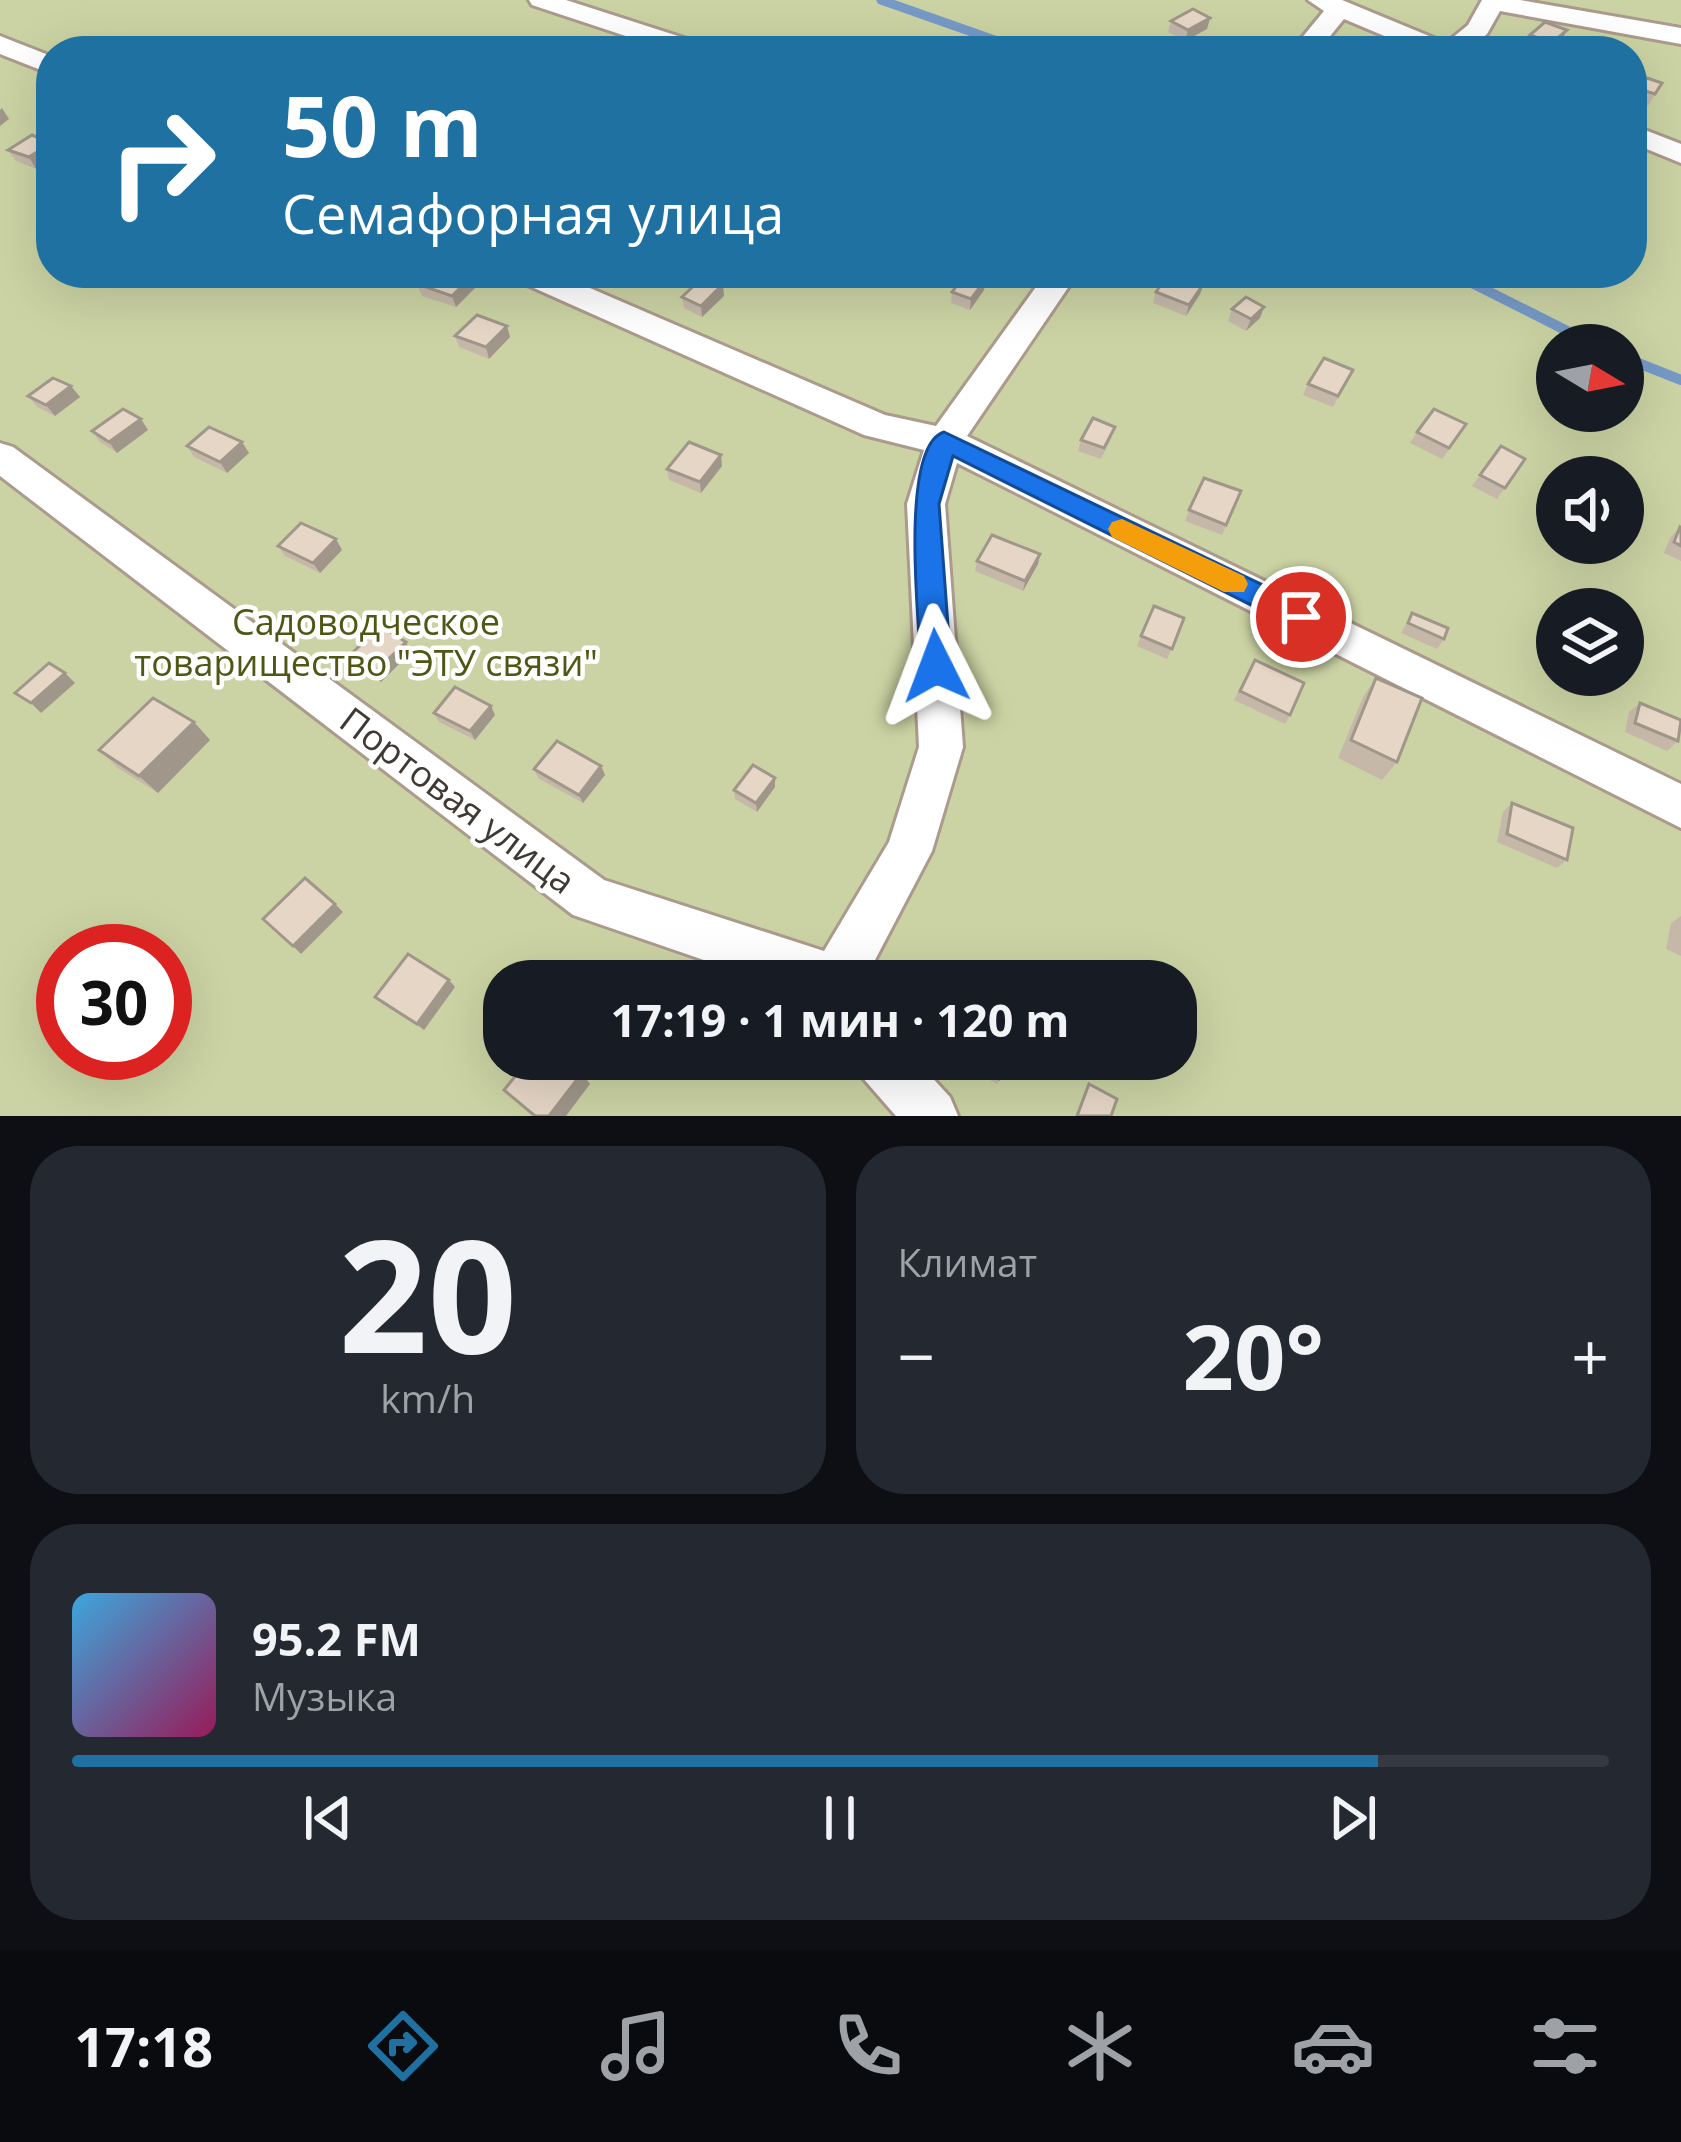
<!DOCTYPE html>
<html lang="ru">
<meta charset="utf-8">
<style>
:root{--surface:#171b24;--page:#242831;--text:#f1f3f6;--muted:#9ea1a6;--line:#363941;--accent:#1f71a2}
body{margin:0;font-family:"Open Sans",sans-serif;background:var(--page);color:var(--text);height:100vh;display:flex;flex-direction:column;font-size:45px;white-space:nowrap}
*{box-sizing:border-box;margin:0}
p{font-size:39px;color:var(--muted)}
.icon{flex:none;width:66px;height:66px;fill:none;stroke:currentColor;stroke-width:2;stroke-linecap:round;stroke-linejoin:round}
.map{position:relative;height:1116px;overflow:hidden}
.details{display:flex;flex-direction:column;gap:30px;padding:30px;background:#0d0f14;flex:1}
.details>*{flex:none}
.hud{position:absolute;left:36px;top:36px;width:1611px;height:252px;border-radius:48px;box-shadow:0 12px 48px #0002;background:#1f71a2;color:#fff;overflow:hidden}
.needle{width:78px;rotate:100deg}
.tools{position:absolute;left:1536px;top:324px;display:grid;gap:24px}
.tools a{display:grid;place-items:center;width:108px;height:108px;border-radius:50%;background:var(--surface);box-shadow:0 12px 48px #0002;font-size:60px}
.speed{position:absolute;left:36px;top:924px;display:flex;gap:24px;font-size:60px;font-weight:700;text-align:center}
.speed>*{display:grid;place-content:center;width:156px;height:156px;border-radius:50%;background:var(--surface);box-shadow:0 12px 48px #0002;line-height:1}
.speed .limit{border:18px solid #d22;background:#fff;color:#111}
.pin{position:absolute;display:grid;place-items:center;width:102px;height:102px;color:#fff;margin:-51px;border:6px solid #fff;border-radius:50%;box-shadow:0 3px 12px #0007}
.me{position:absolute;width:132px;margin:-66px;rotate:357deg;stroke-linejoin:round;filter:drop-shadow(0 0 9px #0008)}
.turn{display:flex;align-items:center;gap:42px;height:252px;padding:0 48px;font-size:54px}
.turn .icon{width:156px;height:156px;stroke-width:2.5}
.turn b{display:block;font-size:84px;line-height:102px}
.big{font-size:90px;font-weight:700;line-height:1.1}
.details .widget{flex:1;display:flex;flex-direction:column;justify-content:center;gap:18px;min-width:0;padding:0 42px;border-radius:48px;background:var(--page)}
.details .dial{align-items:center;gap:0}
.dial b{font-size:156px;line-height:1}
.song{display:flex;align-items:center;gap:36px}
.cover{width:144px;height:144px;border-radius:18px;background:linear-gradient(135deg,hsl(200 70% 55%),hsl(330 70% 35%))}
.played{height:12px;border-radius:6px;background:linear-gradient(90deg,var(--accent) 85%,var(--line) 85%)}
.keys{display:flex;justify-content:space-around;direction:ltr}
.heat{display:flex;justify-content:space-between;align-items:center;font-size:66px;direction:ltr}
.details .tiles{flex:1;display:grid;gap:30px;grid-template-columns:1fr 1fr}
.widget:last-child{grid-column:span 2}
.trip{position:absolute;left:483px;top:960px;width:714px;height:120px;border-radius:48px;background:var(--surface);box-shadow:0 12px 48px #0002;font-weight:700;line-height:120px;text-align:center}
.tabs{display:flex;height:192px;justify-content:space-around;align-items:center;background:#090b0e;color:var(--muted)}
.tabs .icon{width:84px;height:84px}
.tabs .active{color:var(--accent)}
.tabs b{font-size:54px;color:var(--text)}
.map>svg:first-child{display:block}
</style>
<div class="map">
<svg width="1681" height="1116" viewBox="0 0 1681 1116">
<rect width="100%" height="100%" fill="#fef2ea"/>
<path fill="#cbd3a4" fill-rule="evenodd" d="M0,0H1681V1116H0ZM51,51H1632V273H51ZM1557,345H1623V411H1557ZM1557,477H1623V543H1557ZM1557,609H1623V675H1557ZM63,951H165V1053H63ZM504,981H1176V1059H504Z"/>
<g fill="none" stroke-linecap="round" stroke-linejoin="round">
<g stroke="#7699c6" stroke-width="9">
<polyline points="881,0 1026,51"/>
<polyline points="1451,273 1474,284"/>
</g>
<g stroke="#7699c6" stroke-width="10">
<polyline points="1468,281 1595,345"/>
<polyline points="1623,357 1681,380"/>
</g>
<g stroke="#ac9a8d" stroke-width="6">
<g id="minor">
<polygon points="529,0 566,0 706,45 710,51 671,51 532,5"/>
<polygon points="1308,0 1342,0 1446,43 1468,25 1482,0 1520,0 1681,28 1681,44 1500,11 1487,34 1468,51 1420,51 1344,19 1318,51 1291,51 1324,11"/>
<polygon points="0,36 51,56 51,74 0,54"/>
<polygon points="1632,125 1681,144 1681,163 1632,143"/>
<polygon points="511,273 555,273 885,415 936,426 1046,273 1078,273 967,436 1681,784 1681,828 957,463 945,504 963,747 932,851 864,981 765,981 573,915 0,476 0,443 13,447 604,880 824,951 889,842 919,747 907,504 924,450 864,435 516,280"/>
<polygon points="854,1059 915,1059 950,1097 958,1116 896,1116 862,1077"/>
</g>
</g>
<use href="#minor" fill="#fff" fill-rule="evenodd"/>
</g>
<g fill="#c5b8a9">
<polygon points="1210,18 1207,29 1185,41 1168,32 1171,21"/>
<polygon points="1567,30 1561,41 1550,51 1537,51 1524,46 1530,35"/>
<polygon points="1647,78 1662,83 1648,106 1633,100"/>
<polygon points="32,135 36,169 16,161 8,150"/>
<polygon points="1204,283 1200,294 1186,316 1153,303 1156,292"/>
<polygon points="417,284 479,284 456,307 422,296"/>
<polygon points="984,290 970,310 951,303 952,292"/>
<polygon points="724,296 702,317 684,308 682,297"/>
<polygon points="1264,307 1260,318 1246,331 1228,321 1232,309"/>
<polygon points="455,336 510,337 489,359 459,347"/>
<polygon points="1353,370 1333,407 1303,395 1308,384"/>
<polygon points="71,386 80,397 55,416 37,407 28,396"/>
<polygon points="141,419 148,430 117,453 100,442 92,431"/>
<polygon points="1417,432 1459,435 1442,459 1410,443"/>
<polygon points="1112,437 1101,459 1078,451 1081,440"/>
<polygon points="242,442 249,453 227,473 194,457 187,446"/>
<polygon points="1501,446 1525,459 1497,499 1472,486"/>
<polygon points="722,466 701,493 669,480 667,469"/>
<polygon points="1241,491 1222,535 1185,521 1189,510"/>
<polygon points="1680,527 1681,528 1681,561 1664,553 1670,538"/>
<polygon points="336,539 342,550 320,573 285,556 278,546"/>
<polygon points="1040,554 1038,564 1023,591 975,571 977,561"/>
<polygon points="1412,613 1444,639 1437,649 1401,633"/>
<polygon points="1184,618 1167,659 1137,646 1141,636"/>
<polygon points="406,642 411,652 381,682 356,665 350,655"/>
<polygon points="1255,660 1290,715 1285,724 1234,700"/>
<polygon points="1376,678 1397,762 1382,780 1338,758 1363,697"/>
<polygon points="1640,703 1678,741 1667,751 1625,732 1629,712"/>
<polygon points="434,713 495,715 475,740 439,722"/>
<polygon points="194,722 210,740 158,793 118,768 99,750"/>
<polygon points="601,766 605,775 583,803 538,778 534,769"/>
<polygon points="775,787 757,812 735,799 734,790"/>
<polygon points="1512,803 1567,860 1557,868 1497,842 1503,812"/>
<polygon points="1681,916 1681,956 1666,949 1671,923"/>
<polygon points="455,987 424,1030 382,1004 375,997"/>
<polygon points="962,1059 1009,1059 997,1084 961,1063"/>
</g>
<g fill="#a0968a">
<polygon points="1210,18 1207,29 1185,41 1188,30"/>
<polygon points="1567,30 1561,41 1548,51 1552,43"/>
<polygon points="2,108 9,119 0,126 0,110"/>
<polygon points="51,143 51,159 36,169 29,157"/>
<polygon points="475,273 479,284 456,307 452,296"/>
<polygon points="986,279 984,290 970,310 971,299"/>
<polygon points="1204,283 1200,294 1186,316 1189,305"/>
<polygon points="723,284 724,296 702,317 701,306"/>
<polygon points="1264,307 1260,318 1246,331 1251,319"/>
<polygon points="507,326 510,337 489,359 486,347"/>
<polygon points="71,386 80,397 55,416 46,405"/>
<polygon points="141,419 148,430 117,453 109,442"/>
<polygon points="242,442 249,453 227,473 220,462"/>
<polygon points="721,455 722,466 701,493 700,482"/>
<polygon points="336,539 342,550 320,573 313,563"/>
<polygon points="1040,554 1038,564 1023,591 1025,581"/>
<polygon points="406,642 411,652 381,682 375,672"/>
<polygon points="65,673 75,683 41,713 31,703"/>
<polygon points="491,706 495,715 475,740 470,731"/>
<polygon points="194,722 210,740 158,793 139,776"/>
<polygon points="601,766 605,775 583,803 579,795"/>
<polygon points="775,778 775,787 757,812 756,803"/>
<polygon points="335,904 343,912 301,954 293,946"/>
<polygon points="449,980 455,987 424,1030 417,1024"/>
<polygon points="582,1073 590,1084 566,1116 549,1116"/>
</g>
<g fill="#e5d6c5" stroke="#a0968a" stroke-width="3">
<polygon points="1193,9 1210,18 1188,30 1171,21"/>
<polygon points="1545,22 1567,30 1552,43 1530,35"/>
<polygon points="1276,40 1293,46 1288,51 1282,51 1269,46"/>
<polygon points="1647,78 1662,83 1655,94 1639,89"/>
<polygon points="32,135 51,143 29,157 8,150"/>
<polygon points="429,273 475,273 452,296 417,284"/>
<polygon points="966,273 986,279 971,299 952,292"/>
<polygon points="1169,273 1178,273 1204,283 1189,305 1156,292"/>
<polygon points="704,276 723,284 701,306 682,297"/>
<polygon points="1246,297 1264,307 1251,319 1232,309"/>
<polygon points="477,315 507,326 486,347 455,336"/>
<polygon points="1324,358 1353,370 1338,396 1308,384"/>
<polygon points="53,378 71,386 46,405 28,396"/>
<polygon points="123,409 141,419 109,442 92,431"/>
<polygon points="1434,409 1466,424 1449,448 1417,432"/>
<polygon points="1093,418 1115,427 1104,448 1081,440"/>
<polygon points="209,427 242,442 220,462 187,446"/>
<polygon points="689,442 721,455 700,482 667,469"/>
<polygon points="1501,446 1525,459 1505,488 1480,475"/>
<polygon points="1204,478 1241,491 1226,525 1189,510"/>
<polygon points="1623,504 1633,509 1623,529"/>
<polygon points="301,523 336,539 313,563 278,546"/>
<polygon points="1680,527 1681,528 1681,546 1674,542"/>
<polygon points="992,535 1040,554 1025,581 977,561"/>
<polygon points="1154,606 1184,618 1172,649 1141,636"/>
<polygon points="1412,613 1448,628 1444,639 1408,623"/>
<polygon points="381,626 406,642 375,672 350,655"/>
<polygon points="1255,660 1304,683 1290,715 1240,691"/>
<polygon points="49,663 65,673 31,703 15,693"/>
<polygon points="1376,678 1422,698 1397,762 1351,740"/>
<polygon points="455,687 491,706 470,731 434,713"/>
<polygon points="153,698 194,722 139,776 99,750"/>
<polygon points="1640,703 1681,720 1678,741 1635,723"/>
<polygon points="557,741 601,766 579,795 534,769"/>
<polygon points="753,765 775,778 756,803 734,790"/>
<polygon points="1512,803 1573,828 1567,860 1507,834"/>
<polygon points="305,878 335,904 293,946 263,919"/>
<polygon points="408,954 449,980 417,1024 375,997"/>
<polygon points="529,1059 564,1059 582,1073 549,1116 535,1116 504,1090"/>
<polygon points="966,1059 1009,1059 999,1079"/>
<polygon points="1089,1084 1117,1099 1111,1116 1077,1116"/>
</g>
<path fill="#1a73e8" stroke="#114b97" stroke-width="3" d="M944,432L1311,608L1315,617L1311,625H1291L953,456L939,504L951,666L946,675L936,678L926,675L921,666C919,625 899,446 944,432Z"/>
<polygon fill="#f59e0b" points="1122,519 1244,576 1248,584 1244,592 1224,592 1112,537 1108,529 1112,522"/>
<g text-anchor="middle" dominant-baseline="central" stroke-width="9" stroke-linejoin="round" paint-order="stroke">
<g font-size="36" fill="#505715" stroke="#fff">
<text x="366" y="621">Садоводческое<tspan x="366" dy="41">товарищество "ЭТУ связи"</tspan></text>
</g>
<g font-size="36" fill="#403933" stroke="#fff">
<text transform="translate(458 800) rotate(37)">Портовая улица</text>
</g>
</g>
</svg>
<div class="tools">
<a><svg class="needle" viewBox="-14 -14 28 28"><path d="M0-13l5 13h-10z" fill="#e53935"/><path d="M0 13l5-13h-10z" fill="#9ea1a6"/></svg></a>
<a><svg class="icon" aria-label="sound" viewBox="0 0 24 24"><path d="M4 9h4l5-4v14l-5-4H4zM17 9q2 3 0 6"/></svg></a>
<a><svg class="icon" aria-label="layers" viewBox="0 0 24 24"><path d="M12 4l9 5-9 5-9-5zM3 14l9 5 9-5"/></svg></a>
</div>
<div class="speed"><div class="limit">30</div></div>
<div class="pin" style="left:1301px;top:617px;background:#d93025"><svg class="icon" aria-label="arrive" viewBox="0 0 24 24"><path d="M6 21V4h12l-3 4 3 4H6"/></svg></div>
<svg class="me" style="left:936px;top:666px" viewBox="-20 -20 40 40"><path d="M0-17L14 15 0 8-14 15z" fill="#1a73e8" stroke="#fff" stroke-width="4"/></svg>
<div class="trip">17:19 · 1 мин · 120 m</div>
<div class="hud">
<div class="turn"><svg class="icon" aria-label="right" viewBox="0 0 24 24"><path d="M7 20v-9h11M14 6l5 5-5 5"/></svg><div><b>50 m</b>Семафорная улица</div></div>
</div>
</div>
<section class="details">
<div class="tiles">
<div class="widget dial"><b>20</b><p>km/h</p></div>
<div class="widget"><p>Климат</p>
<div class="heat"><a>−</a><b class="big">20°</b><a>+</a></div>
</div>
<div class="widget">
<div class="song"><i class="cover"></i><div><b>95.2 FM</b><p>Музыка</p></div></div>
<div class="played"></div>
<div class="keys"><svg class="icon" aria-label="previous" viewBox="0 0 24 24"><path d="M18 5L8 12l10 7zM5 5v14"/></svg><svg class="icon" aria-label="pause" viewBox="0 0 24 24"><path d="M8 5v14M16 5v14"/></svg><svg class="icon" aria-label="next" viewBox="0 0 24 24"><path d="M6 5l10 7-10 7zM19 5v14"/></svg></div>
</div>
</div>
</section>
<nav class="tabs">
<b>17:18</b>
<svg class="icon active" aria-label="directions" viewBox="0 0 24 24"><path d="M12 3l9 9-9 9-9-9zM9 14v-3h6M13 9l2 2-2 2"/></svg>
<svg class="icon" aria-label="music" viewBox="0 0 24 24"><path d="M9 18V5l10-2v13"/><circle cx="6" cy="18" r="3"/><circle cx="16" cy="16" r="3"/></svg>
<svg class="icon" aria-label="phone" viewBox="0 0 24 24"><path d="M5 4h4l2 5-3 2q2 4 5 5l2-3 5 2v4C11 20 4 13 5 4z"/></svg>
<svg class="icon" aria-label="climate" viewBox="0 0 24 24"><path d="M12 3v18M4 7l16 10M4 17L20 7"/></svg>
<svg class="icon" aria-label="car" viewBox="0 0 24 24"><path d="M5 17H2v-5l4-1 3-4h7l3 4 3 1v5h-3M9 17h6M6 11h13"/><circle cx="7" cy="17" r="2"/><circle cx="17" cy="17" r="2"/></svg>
<svg class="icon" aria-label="filters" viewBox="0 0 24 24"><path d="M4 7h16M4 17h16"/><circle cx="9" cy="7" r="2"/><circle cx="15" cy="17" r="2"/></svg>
</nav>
